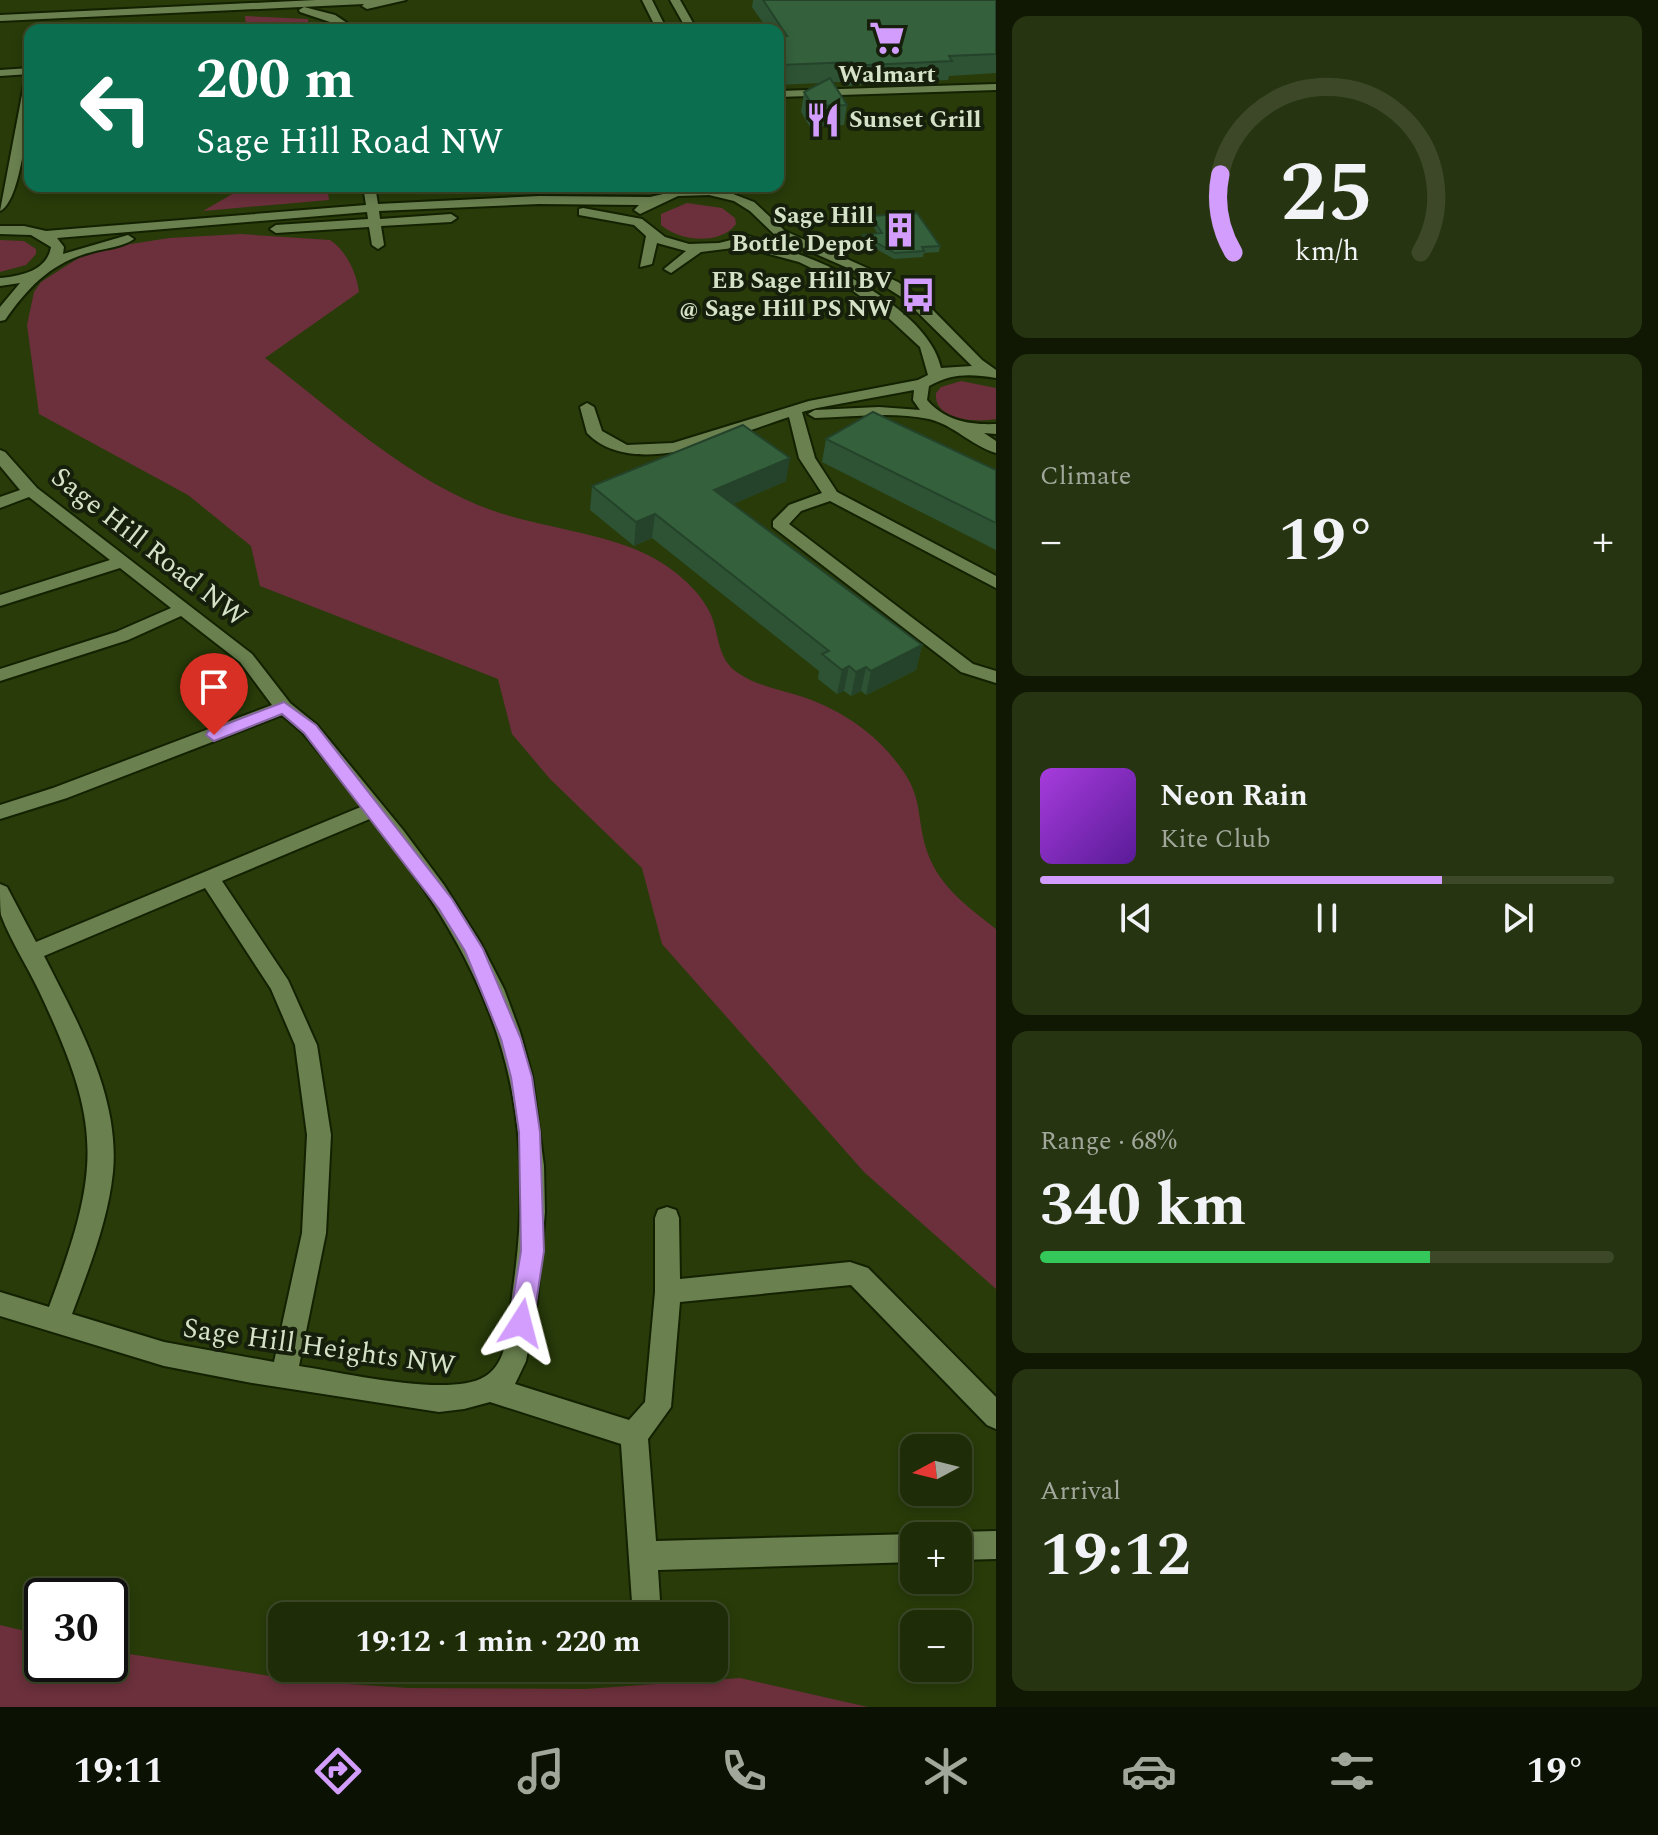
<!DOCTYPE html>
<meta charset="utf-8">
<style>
:root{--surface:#1e2c07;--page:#263411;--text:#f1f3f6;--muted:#a1a79b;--line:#3c4828;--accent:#d29dfd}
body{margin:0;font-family:Spectral,serif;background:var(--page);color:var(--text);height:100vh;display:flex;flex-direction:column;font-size:30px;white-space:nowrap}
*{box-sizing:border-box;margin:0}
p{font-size:26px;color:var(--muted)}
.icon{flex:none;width:44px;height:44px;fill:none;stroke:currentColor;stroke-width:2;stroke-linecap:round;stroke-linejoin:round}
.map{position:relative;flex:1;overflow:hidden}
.panel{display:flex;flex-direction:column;gap:16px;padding:16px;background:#101804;width:662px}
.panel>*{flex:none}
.hud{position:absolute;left:24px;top:24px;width:760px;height:168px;border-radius:16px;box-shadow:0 4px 12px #0003,0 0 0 2px var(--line);background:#0b6e4f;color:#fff;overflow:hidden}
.needle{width:52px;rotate:263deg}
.tools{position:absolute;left:900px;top:1434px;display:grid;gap:16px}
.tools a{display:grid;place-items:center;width:72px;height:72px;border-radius:16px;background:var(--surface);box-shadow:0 4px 12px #0003,0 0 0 2px var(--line);font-size:40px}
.speed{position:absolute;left:24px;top:1578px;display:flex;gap:16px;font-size:40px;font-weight:700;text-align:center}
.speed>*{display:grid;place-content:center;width:104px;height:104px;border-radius:50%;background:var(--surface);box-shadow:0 4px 12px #0003,0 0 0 2px var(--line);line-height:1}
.speed .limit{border:4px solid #111;border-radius:12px;background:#fff;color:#111}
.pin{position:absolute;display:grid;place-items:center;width:68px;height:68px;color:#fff;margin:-82px -34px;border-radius:50% 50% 50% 0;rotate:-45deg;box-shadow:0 0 8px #0007}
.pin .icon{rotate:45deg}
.me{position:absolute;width:88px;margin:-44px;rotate:9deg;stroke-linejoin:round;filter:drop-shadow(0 0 6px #0008)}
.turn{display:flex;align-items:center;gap:28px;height:168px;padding:0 40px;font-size:36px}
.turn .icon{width:104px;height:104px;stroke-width:2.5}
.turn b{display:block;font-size:56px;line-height:68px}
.big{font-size:60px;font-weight:700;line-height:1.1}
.panel .card{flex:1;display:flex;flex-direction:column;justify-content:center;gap:12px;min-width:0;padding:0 28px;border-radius:16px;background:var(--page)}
.panel .dial{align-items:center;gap:0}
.dial svg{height:208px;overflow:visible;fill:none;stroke:var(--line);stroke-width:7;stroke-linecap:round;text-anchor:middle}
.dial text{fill:var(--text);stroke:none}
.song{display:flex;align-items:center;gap:24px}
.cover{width:96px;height:96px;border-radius:12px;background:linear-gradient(135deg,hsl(280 70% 55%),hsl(270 70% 35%))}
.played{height:8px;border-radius:4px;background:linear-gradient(90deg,var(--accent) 70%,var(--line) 70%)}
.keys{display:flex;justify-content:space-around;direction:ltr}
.heat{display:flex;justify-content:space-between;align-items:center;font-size:44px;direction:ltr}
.charge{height:12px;border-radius:6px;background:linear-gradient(90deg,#34c759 68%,var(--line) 0)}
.trip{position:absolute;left:268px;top:1602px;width:460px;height:80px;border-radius:16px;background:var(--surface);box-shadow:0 4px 12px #0003,0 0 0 2px var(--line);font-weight:700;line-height:80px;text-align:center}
.tab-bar{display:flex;height:128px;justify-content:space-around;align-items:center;background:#0c1203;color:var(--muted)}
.tab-bar .icon{width:56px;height:56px}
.tab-bar .current{color:var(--accent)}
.tab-bar b{font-size:36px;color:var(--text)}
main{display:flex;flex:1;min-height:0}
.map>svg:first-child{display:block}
</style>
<main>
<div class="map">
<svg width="996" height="1707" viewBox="0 0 996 1707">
<rect width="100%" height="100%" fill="#283b09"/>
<g fill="#6b303c">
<polygon points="245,16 308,19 309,30 246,30"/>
<polygon points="246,186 327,186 329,200 203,211"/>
<path d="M687,203L722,208L735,218L736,224C720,246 679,241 661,225V214Z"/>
<path d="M241,234L330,240C346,250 357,274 359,292L265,358C333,410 399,472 478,505C535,529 613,531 662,563C681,575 702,594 711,615C720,637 717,659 738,673C758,687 784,690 806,698C842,711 875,733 898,764C925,798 915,818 928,854C940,887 969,908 996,929V1289L864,1172L662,944L642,868L550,779L512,734L498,679L260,586L251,546L188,495L39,414L27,325L34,292L41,282L80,257L112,247L169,238Z"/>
<polygon points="0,240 24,241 36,249 36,254 26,265 0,272"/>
<path d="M961,381L996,388V419C977,423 933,420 936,393L941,387Z"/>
<polygon points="0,1625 42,1635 42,1664 110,1664 110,1651 303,1681 408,1688 586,1689 740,1678 868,1707 0,1707"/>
</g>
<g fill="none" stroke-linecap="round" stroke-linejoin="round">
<g stroke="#132100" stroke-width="4">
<g id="minor">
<polygon points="316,0 406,0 367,9 362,6 364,4 0,21 0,15"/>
<polygon points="642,0 652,0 667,30 657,30"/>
<polygon points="670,0 680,0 697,30 687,30"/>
<polygon points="304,7 335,15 347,23 342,26 300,12 299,10"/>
<polygon points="30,68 30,74 0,76 0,70"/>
<path d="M30,76C30,102 23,200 0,211L25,79Z"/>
<polygon points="996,84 996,90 778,97 778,91"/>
<path d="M363,186H375L378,204L539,196L650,197L694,187L728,192L754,202L785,231L898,282L924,301L982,360L996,370V378C970,374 953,373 929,386L927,400C945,421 970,425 996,424V434L984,433L996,441V453C972,446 954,425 929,419C893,411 852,417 815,418L808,414L815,410L879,407L920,410L913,400L914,390L817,408L802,412L815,458L837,492L996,576V588L830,501L801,511L789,524L973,664L996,671V683L961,672L773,527V521L789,505L822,493L799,458L789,417C734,434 635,482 587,433L580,407L587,403L594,407L602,431L627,445L673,443L809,401L918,380L928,375L920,347L881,311L842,283L799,262L758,251L733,248L701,252L671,273L664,269L686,251L657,243L652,264L640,267L646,236L634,225L579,215V209L583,208L642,219L665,237L689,244L719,243L747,236L752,237V243C809,248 929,308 941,368L972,366L903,298L873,279L777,237L750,211L734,201L709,195L678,196L640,214L634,210L639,205L539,204L379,211L380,219L451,214L457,218L451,222L381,226L384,245L378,249L372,245L369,227L276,233L270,229L276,225L368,219L367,212L57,238L64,247L63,254L128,235L134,239C123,247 106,248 92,252C52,262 28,287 5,320L0,321V307L20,283L0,286V278C21,276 47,271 51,247L31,235L0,234V226H24L46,231L366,205Z"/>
<path d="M0,450L5,452L37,488L252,654L290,703L317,725L403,830L444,885L480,942L504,989L520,1032L532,1076L544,1166L545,1212L537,1302L526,1361L515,1384L629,1420L645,1402L655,1292V1218L658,1210L667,1207L676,1210L679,1218L680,1279L850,1262L868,1268L996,1397V1429L987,1425L851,1285L680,1302L671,1407L648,1439L656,1541L914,1534L919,1536H914V1562L658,1570L661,1616H633L621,1444L490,1402L464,1409L439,1412L252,1383L164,1366L0,1316V1292L49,1307C101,1168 103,1126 39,991C27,965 11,942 1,915C0,906 0,894 0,884L7,887L36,942L363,806L303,733L282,715L67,798L0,819V805L53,788L272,705L240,662L181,616L128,640L0,681V669L116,632L171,608L120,568L0,606V595L110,560L29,497L0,508V497L20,490L0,466ZM372,818C492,971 541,1092 513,1288C509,1316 511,1362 484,1377C450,1398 340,1372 299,1366L326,1233L331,1135L317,1045L288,980L222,881ZM205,888L271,989L295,1045L307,1135L302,1233L274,1362L164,1342L72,1314C89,1268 108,1221 113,1172C120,1096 77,1021 44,956Z"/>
<polygon points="996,1531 996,1559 958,1560 958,1536 948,1536 958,1532"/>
</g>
</g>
<use href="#minor" fill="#6a814f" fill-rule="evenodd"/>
</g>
<g fill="#2d5334">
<polygon points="753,0 996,0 996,73 949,76 948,80 843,86 844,82 832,82 847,105 844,125 810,127 801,112 804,92 821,83 778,85 778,30 768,30 752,7"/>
<polygon points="871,216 940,246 939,252 924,253 923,257 894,259 862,241 863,235 878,234 870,222"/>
<polygon points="826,439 996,470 996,550 822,462"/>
<polygon points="786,481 733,504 922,645 916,670 866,695 861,691 851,696 844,691 837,694 818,679 819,671 652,538 634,546 590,510 592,486"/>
</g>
<g fill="#24432a">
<polygon points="790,458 786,481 711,514 714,490"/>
<polygon points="655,514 652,538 634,546 636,522"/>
<polygon points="922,645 916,670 866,695 871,671"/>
<polygon points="849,666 844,691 837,694 842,670"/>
<polygon points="866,667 861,691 851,696 856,672"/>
</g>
<g fill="#34603c" stroke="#24432a" stroke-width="2">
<polygon points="763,0 996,0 996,54 949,56 952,61 846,66 853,62 780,65 778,62 778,37 787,36"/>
<polygon points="830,78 847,105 813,106 804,92"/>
<polygon points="917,213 940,246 922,247 924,251 895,253 863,235 882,233 871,216"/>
<polygon points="873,412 996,470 996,523 826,439"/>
<polygon points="743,425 790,458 714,490 922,645 871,671 866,667 856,672 849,666 842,670 822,654 829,651 655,514 636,522 592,486"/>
</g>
<polygon fill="#d29dfd" stroke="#8866a4" stroke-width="2" points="284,702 316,725 452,899 483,949 521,1039 532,1077 540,1132 544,1251 533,1323 529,1331 521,1334 513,1331 509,1323 521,1251 519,1132 511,1077 501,1039 465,951 439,909 304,733 282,714 214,741 206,735 208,731"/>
<defs>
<g id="supermarket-bare" transform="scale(2.76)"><path d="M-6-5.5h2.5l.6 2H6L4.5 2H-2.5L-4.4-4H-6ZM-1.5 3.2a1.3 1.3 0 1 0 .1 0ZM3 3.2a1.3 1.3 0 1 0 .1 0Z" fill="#d29dfd" stroke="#161f0b" stroke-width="2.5" paint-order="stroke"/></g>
<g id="restaurant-bare" transform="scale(2.76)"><path d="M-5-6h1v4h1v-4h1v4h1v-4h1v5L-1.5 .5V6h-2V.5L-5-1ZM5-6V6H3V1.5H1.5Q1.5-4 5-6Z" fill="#d29dfd" stroke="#161f0b" stroke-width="2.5" paint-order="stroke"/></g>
<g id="building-bare" transform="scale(2.76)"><path d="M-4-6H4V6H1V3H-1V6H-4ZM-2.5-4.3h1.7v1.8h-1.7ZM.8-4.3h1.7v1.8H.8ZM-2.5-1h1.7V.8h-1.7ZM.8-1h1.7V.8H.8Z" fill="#d29dfd" stroke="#161f0b" stroke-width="2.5" paint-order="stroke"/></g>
<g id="bus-bare" transform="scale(2.76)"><path d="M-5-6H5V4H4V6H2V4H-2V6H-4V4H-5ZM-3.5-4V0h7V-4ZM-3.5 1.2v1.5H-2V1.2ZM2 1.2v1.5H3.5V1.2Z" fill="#d29dfd" stroke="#161f0b" stroke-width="2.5" paint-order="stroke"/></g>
</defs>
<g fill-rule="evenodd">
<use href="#supermarket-bare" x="887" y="38"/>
<use href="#restaurant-bare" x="823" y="120"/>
<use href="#building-bare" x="900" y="230"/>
<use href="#bus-bare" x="918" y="295"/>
</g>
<g text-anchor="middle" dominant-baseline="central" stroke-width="8" stroke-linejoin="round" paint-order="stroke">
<g font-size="24" font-weight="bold" fill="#d5e2c8" stroke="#161f0b" text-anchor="end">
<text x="887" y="75" text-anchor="middle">Walmart</text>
<text x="849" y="120" text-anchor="start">Sunset Grill</text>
<text x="874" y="216">Sage Hill<tspan x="874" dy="28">Bottle Depot</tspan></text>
<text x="892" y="281">EB Sage Hill BV<tspan x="892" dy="28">@ Sage Hill PS NW</tspan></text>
</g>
<g font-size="28" fill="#d5e2c8" stroke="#161f0b">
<text transform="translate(149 547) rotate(38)">Sage Hill Road NW</text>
<text transform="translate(319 1347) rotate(8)">Sage Hill Heights NW</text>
</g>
</g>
</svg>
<div class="tools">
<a><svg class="needle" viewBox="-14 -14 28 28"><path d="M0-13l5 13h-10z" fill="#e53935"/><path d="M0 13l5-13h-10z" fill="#a1a79b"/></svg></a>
<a>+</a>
<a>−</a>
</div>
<div class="speed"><div class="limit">30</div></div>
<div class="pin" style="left:214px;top:735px;background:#d93025"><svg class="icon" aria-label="arrive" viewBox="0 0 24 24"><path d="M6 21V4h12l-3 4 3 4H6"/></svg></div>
<svg class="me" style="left:521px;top:1323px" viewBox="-20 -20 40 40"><path d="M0-17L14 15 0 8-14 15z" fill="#d29dfd" stroke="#fff" stroke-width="4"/></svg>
<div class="trip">19:12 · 1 min · 220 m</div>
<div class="hud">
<div class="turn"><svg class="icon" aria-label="left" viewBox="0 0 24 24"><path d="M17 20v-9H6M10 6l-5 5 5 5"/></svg><div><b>200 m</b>Sage Hill Road NW</div></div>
</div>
</div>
<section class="panel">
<div class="card dial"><svg viewBox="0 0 100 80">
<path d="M14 69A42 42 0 1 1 86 69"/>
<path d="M14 69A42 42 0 0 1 9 39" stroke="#d29dfd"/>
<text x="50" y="56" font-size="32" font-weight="700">25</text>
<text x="50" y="72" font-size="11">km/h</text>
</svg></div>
<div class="card"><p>Climate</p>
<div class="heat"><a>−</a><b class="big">19°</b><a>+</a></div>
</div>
<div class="card">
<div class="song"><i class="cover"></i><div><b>Neon Rain</b><p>Kite Club</p></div></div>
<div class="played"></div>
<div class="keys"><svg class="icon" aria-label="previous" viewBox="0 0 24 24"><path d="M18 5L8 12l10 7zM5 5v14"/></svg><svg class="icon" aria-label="pause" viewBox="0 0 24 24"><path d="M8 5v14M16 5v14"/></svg><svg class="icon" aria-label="next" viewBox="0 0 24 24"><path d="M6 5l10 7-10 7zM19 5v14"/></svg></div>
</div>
<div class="card"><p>Range · 68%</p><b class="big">340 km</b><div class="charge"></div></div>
<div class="card"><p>Arrival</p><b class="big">19:12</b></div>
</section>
</main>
<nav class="tab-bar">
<b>19:11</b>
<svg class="icon current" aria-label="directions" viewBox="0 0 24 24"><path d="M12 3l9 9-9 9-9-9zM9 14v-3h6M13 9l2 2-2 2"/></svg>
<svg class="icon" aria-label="music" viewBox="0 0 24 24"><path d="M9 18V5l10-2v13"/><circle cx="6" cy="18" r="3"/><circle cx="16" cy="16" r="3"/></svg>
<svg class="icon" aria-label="phone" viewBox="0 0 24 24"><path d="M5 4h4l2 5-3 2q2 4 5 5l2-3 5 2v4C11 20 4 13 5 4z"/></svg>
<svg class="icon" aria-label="climate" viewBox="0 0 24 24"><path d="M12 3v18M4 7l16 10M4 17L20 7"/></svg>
<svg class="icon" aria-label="car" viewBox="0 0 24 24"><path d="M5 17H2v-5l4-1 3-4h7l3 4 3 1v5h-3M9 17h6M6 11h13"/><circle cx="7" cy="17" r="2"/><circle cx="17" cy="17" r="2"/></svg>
<svg class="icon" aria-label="filters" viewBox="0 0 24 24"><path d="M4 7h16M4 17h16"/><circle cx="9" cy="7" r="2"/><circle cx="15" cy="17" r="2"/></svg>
<b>19°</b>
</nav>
